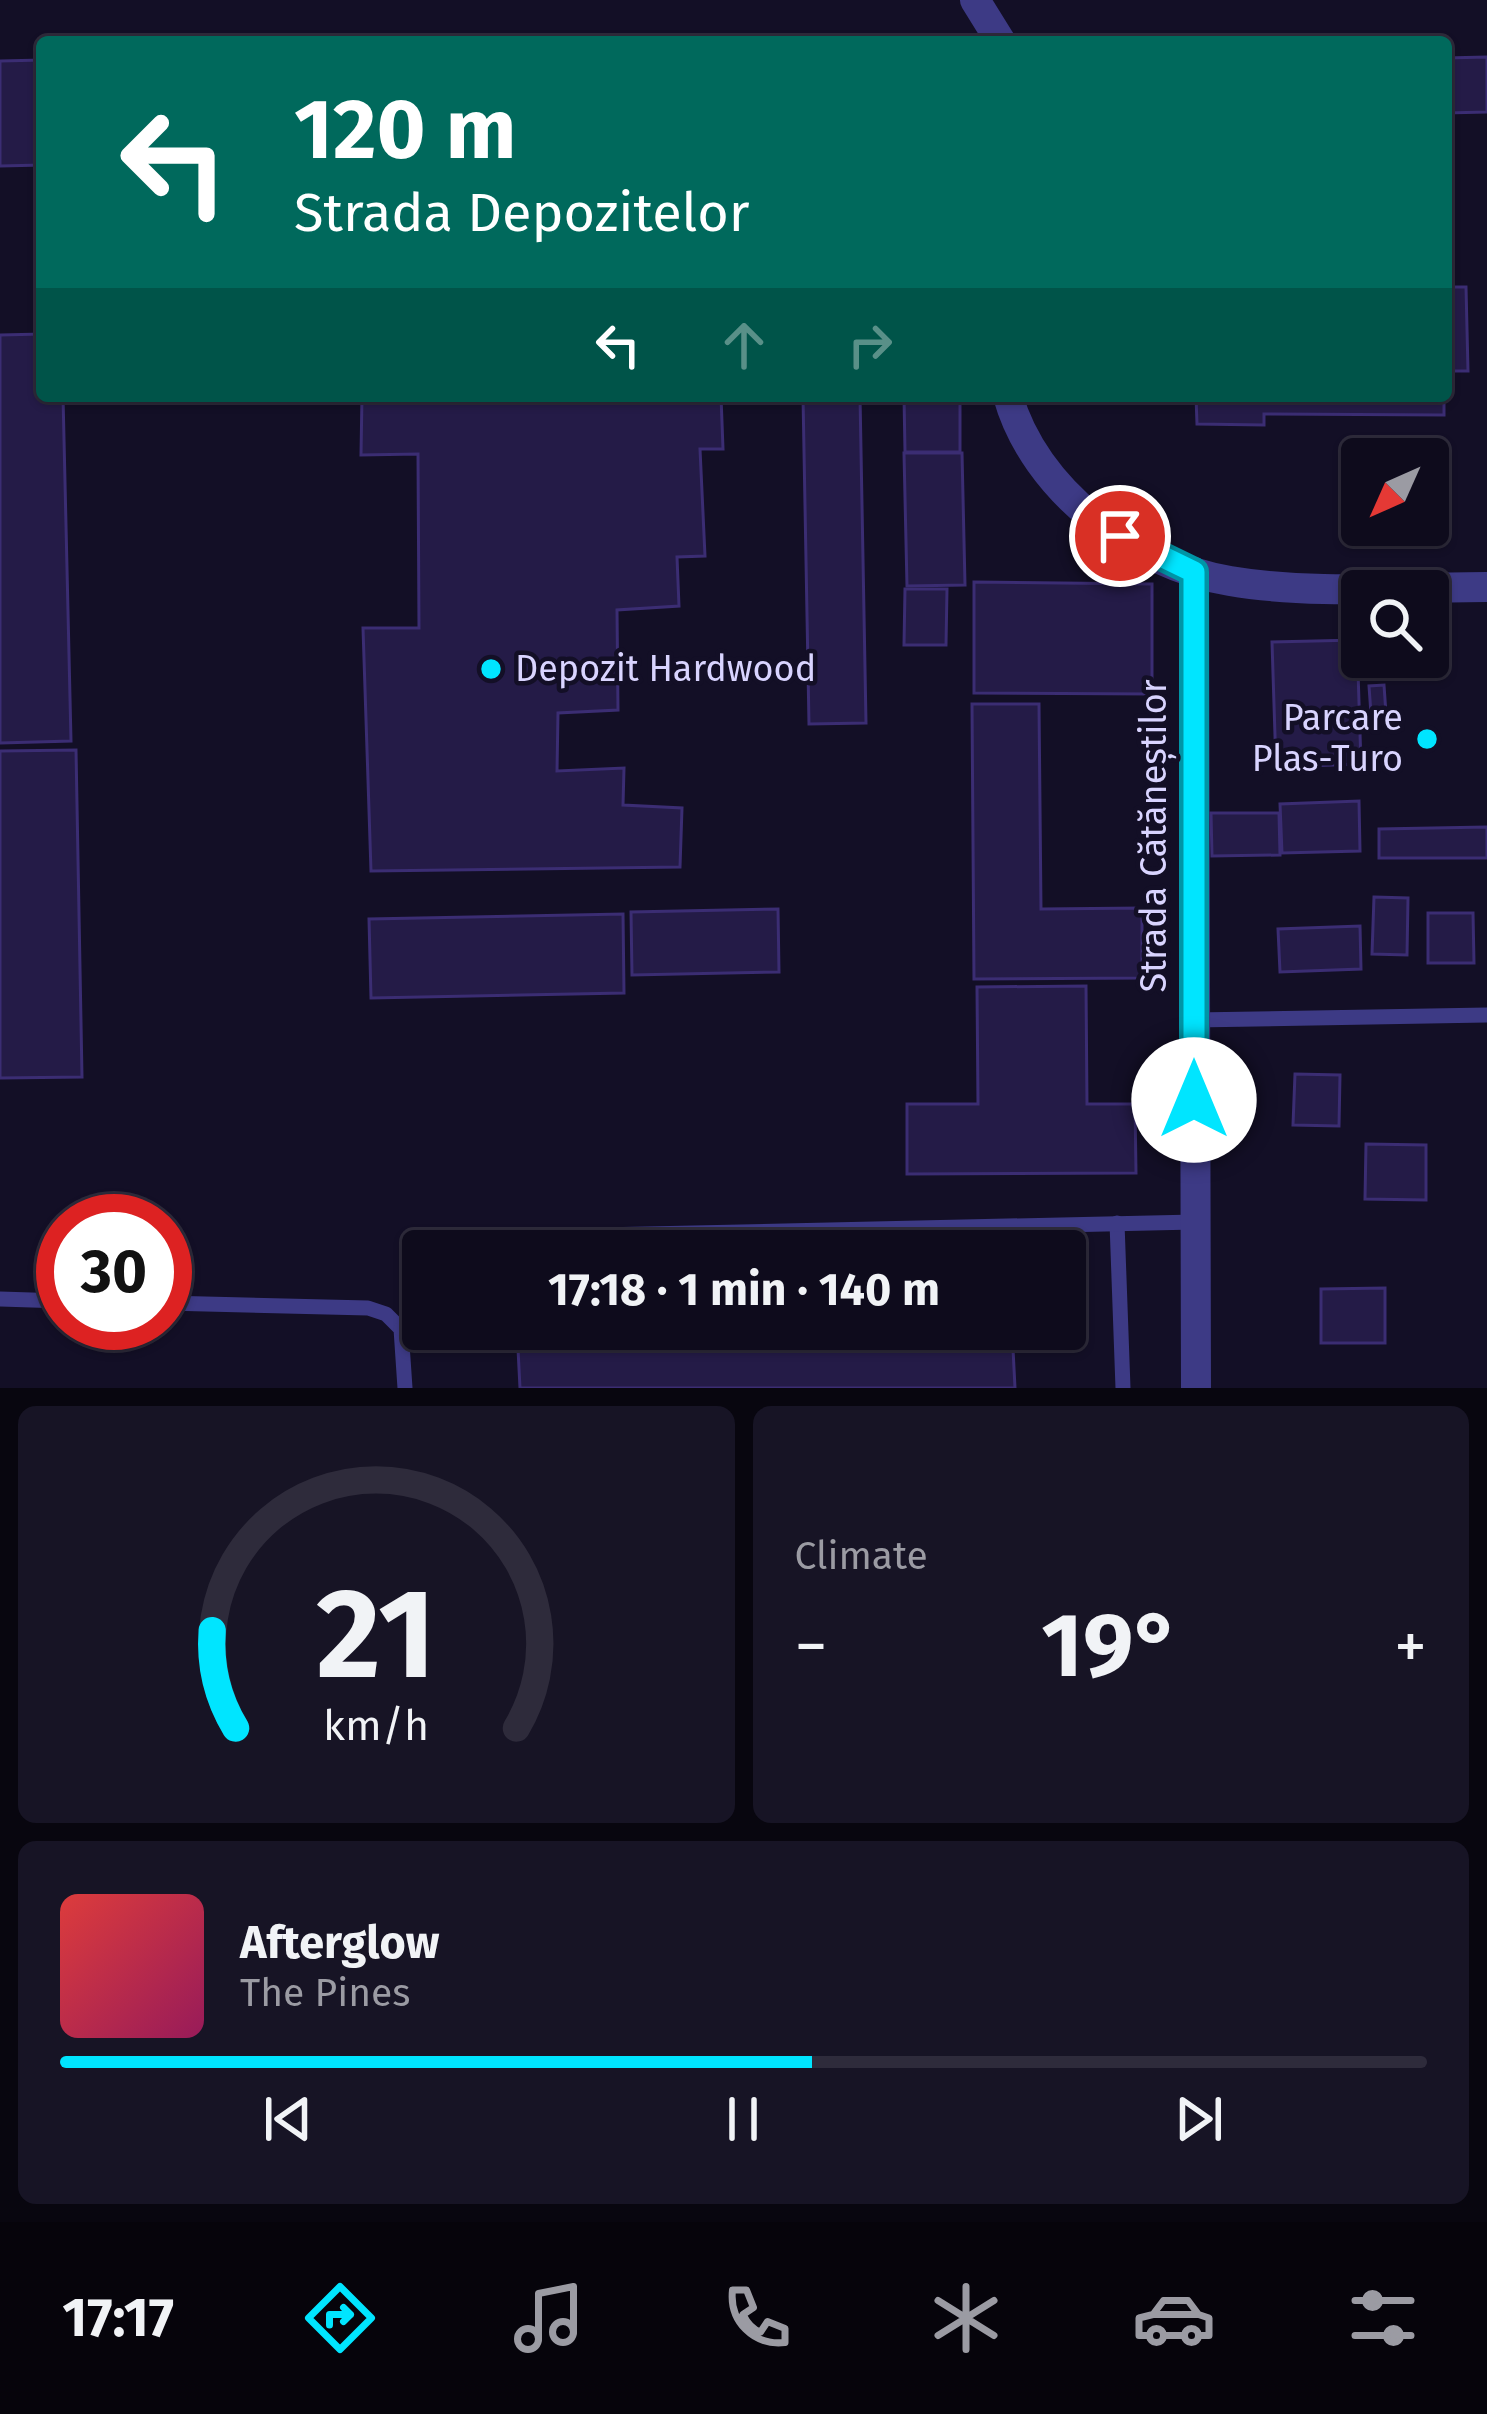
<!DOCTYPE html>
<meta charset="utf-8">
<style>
:root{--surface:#0e0b1c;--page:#171425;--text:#f1f3f6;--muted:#9b9ba3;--line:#2e2b3b;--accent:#00e5ff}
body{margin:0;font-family:"Fira Sans",sans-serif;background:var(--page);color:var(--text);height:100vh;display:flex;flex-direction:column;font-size:45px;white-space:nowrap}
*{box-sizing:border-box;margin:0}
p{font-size:39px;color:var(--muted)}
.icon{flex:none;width:66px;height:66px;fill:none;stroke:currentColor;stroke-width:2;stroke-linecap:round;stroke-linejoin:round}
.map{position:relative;height:1388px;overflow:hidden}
.details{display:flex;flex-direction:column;gap:18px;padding:18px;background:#08060f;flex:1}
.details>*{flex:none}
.hud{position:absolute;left:36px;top:36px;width:1416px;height:366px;border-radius:12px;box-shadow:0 3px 9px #0004,0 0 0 3px var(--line);background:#00695c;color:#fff;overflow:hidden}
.needle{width:78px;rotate:225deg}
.controls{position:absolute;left:1341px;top:438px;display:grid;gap:24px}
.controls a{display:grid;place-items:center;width:108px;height:108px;border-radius:12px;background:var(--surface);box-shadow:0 3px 9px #0004,0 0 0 3px var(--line);font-size:60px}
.speed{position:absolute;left:36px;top:1194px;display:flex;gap:24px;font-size:60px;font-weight:700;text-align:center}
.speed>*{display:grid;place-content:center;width:156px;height:156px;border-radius:50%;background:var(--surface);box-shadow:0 3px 9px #0004,0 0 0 3px var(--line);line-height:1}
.speed .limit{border:18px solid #d22;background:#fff;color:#111}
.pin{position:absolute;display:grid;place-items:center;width:102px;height:102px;color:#fff;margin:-51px;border:6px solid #fff;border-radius:50%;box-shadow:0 3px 12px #0007}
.me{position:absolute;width:132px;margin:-66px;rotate:0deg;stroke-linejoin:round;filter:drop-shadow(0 0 9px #0008)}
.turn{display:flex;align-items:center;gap:42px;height:252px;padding:0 60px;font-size:54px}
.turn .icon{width:156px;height:156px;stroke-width:2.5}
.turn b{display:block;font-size:84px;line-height:102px}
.lanes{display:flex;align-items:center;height:114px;padding:0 60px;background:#0003;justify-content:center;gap:60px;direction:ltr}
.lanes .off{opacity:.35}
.big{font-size:90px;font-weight:700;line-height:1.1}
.details .card{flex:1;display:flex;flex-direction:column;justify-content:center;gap:18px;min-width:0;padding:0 42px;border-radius:18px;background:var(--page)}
.details .dial{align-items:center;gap:0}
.dial svg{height:312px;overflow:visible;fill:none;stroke:var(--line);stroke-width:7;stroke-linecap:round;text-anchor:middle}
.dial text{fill:var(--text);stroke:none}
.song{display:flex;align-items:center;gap:36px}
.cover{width:144px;height:144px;border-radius:18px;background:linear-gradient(135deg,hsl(0 70% 55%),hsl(330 70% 35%))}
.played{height:12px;border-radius:6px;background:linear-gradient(90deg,var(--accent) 55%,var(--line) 55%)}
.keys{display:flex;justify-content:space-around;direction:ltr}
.heat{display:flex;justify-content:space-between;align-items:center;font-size:66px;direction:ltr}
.details .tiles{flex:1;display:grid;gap:18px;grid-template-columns:1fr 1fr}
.card:last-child{grid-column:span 2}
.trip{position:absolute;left:402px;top:1230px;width:684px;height:120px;border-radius:12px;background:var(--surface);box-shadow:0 3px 9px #0004,0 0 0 3px var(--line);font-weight:700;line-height:120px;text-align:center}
.tab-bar{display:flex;height:192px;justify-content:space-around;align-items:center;background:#06040b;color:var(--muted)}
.tab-bar .icon{width:84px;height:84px}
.tab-bar .current{color:var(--accent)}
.tab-bar b{font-size:54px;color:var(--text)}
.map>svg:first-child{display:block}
</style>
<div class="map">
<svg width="1487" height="1388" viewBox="0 0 1487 1388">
<rect width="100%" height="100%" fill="#130f26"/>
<g fill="#241b47" stroke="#3b2d73" stroke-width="3">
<polygon points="1487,57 1487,112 1446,113 1446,58"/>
<polygon points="42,60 42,165 0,166 0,61"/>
<polygon points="1446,287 1466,287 1468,371 1446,371"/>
<polygon points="42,334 42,396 63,396 71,741 0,743 0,335"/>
<polygon points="362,396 721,396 723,449 700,449 705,556 677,557 679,606 617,610 618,710 558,713 557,771 624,768 623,805 682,808 680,867 371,871 363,628 419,628 418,454 361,455"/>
<polygon points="803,396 860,396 866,723 809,724"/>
<polygon points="904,396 960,396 960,452 905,452"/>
<polygon points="1196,396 1444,396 1444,415 1264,414 1264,425 1197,424"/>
<polygon points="904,453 962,453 965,585 907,586"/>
<polygon points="974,582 1152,584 1152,694 974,693"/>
<polygon points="905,589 947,589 946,645 904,645"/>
<polygon points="1357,640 1361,764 1276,767 1272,642"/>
<polygon points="1384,685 1386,714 1371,714 1369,686"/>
<polygon points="972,704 1039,704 1041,909 1142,908 1142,978 974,979"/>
<polygon points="76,750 82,1077 0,1078 0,751"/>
<polygon points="1359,801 1360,851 1282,853 1280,804"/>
<polygon points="1211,813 1279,813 1280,855 1212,856"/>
<polygon points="1487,827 1487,858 1379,858 1379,829"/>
<polygon points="1374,897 1408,898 1407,955 1372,954"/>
<polygon points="778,909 779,972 632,975 631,912"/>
<polygon points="1428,913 1473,913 1474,963 1428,963"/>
<polygon points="623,914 624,993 371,998 369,919"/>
<polygon points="1360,926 1361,969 1280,972 1278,929"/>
<polygon points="1086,986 1087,1104 1135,1104 1136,1173 907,1174 907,1104 978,1104 977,987"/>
<polygon points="1295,1074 1340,1075 1339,1126 1293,1125"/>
<polygon points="1366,1144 1426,1145 1426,1200 1365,1199"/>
<polygon points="1385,1288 1385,1343 1321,1343 1321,1289"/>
<polygon points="517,1329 1012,1329 1015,1388 520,1388"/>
</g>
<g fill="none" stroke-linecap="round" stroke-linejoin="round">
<g stroke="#3d3a85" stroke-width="15">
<polyline points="1194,1020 1487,1015"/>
<polyline points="1117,1223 1123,1388"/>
<polyline points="497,1251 552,1236 1195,1222"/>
<polyline points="0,1299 63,1301"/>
<polyline points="165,1303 368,1308 386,1314 401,1329 405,1388"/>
<polyline points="401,1329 423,1306"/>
</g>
<g stroke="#3d3a85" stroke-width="30">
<polyline points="975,0 1001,42"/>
<path d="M1008,396C1034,490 1134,565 1230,581C1313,595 1403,587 1487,587"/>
<polyline points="1194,572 1196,1388"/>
</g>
</g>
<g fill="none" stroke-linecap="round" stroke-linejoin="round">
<g stroke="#0095a6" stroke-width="30">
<polyline id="route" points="1120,536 1194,572 1194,1100"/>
</g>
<use href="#route" stroke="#00e5ff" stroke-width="21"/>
</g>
<g fill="#00e5ff" stroke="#130f26" stroke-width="4.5">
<circle cx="491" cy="669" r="12"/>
<circle cx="1427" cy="739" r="12"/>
</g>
<g text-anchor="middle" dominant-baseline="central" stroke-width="9" stroke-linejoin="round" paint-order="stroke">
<g font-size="36" fill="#d9d4ff" stroke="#130f26" text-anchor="start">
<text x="515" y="669">Depozit Hardwood</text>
<text x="1403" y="718" text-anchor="end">Parcare<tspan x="1403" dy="41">Plas-Turo</tspan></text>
</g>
<g font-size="36" fill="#d9d4ff" stroke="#130f26">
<text transform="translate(1154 836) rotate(-90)">Strada Cătăneștilor</text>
</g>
</g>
</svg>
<div class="controls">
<a><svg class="needle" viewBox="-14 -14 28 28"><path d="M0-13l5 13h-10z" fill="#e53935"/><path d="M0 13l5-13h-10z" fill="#9b9ba3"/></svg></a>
<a><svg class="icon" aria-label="search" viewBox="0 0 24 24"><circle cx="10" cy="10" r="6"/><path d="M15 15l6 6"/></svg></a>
</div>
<div class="speed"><div class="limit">30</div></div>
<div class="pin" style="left:1120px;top:536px;background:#d93025"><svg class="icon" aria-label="arrive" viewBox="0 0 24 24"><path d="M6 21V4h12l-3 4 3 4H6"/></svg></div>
<svg class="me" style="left:1194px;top:1100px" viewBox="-20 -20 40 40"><circle r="19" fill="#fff"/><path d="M0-13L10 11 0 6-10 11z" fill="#00e5ff"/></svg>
<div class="trip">17:18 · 1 min · 140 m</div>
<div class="hud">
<div class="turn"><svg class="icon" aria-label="left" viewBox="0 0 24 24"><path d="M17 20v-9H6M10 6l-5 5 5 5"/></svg><div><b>120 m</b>Strada Depozitelor</div></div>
<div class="lanes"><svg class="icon" aria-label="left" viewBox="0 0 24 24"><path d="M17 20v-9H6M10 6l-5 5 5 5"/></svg><svg class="icon off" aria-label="ahead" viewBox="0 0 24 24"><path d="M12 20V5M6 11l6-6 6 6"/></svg><svg class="icon off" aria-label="right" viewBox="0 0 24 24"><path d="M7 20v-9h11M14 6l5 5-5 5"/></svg></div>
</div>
</div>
<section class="details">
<div class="tiles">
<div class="card dial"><svg viewBox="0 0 100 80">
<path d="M14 69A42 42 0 1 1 86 69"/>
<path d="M14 69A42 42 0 0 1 8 44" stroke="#00e5ff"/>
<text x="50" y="56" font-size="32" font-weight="700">21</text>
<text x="50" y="72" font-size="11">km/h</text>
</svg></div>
<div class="card"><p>Climate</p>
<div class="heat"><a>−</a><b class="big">19°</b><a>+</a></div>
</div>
<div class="card">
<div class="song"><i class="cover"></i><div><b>Afterglow</b><p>The Pines</p></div></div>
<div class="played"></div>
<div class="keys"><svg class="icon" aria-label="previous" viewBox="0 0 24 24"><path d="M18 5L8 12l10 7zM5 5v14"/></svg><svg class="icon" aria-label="pause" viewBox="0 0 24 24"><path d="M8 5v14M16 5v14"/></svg><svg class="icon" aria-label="next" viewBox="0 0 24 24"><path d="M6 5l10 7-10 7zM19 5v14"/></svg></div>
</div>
</div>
</section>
<nav class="tab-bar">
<b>17:17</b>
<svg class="icon current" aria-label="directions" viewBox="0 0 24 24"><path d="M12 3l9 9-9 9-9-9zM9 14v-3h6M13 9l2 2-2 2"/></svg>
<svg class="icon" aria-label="music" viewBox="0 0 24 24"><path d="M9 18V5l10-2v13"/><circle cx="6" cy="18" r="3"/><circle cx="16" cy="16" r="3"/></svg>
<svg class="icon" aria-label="phone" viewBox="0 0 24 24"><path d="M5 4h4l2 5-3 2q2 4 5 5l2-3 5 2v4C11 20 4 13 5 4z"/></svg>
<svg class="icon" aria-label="climate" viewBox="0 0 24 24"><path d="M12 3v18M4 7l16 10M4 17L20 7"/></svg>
<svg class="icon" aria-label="car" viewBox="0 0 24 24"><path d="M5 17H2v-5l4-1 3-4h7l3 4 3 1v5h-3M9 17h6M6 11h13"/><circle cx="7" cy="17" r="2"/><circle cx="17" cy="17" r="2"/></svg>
<svg class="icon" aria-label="filters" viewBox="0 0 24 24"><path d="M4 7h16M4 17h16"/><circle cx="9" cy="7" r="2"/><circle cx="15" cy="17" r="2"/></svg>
</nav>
